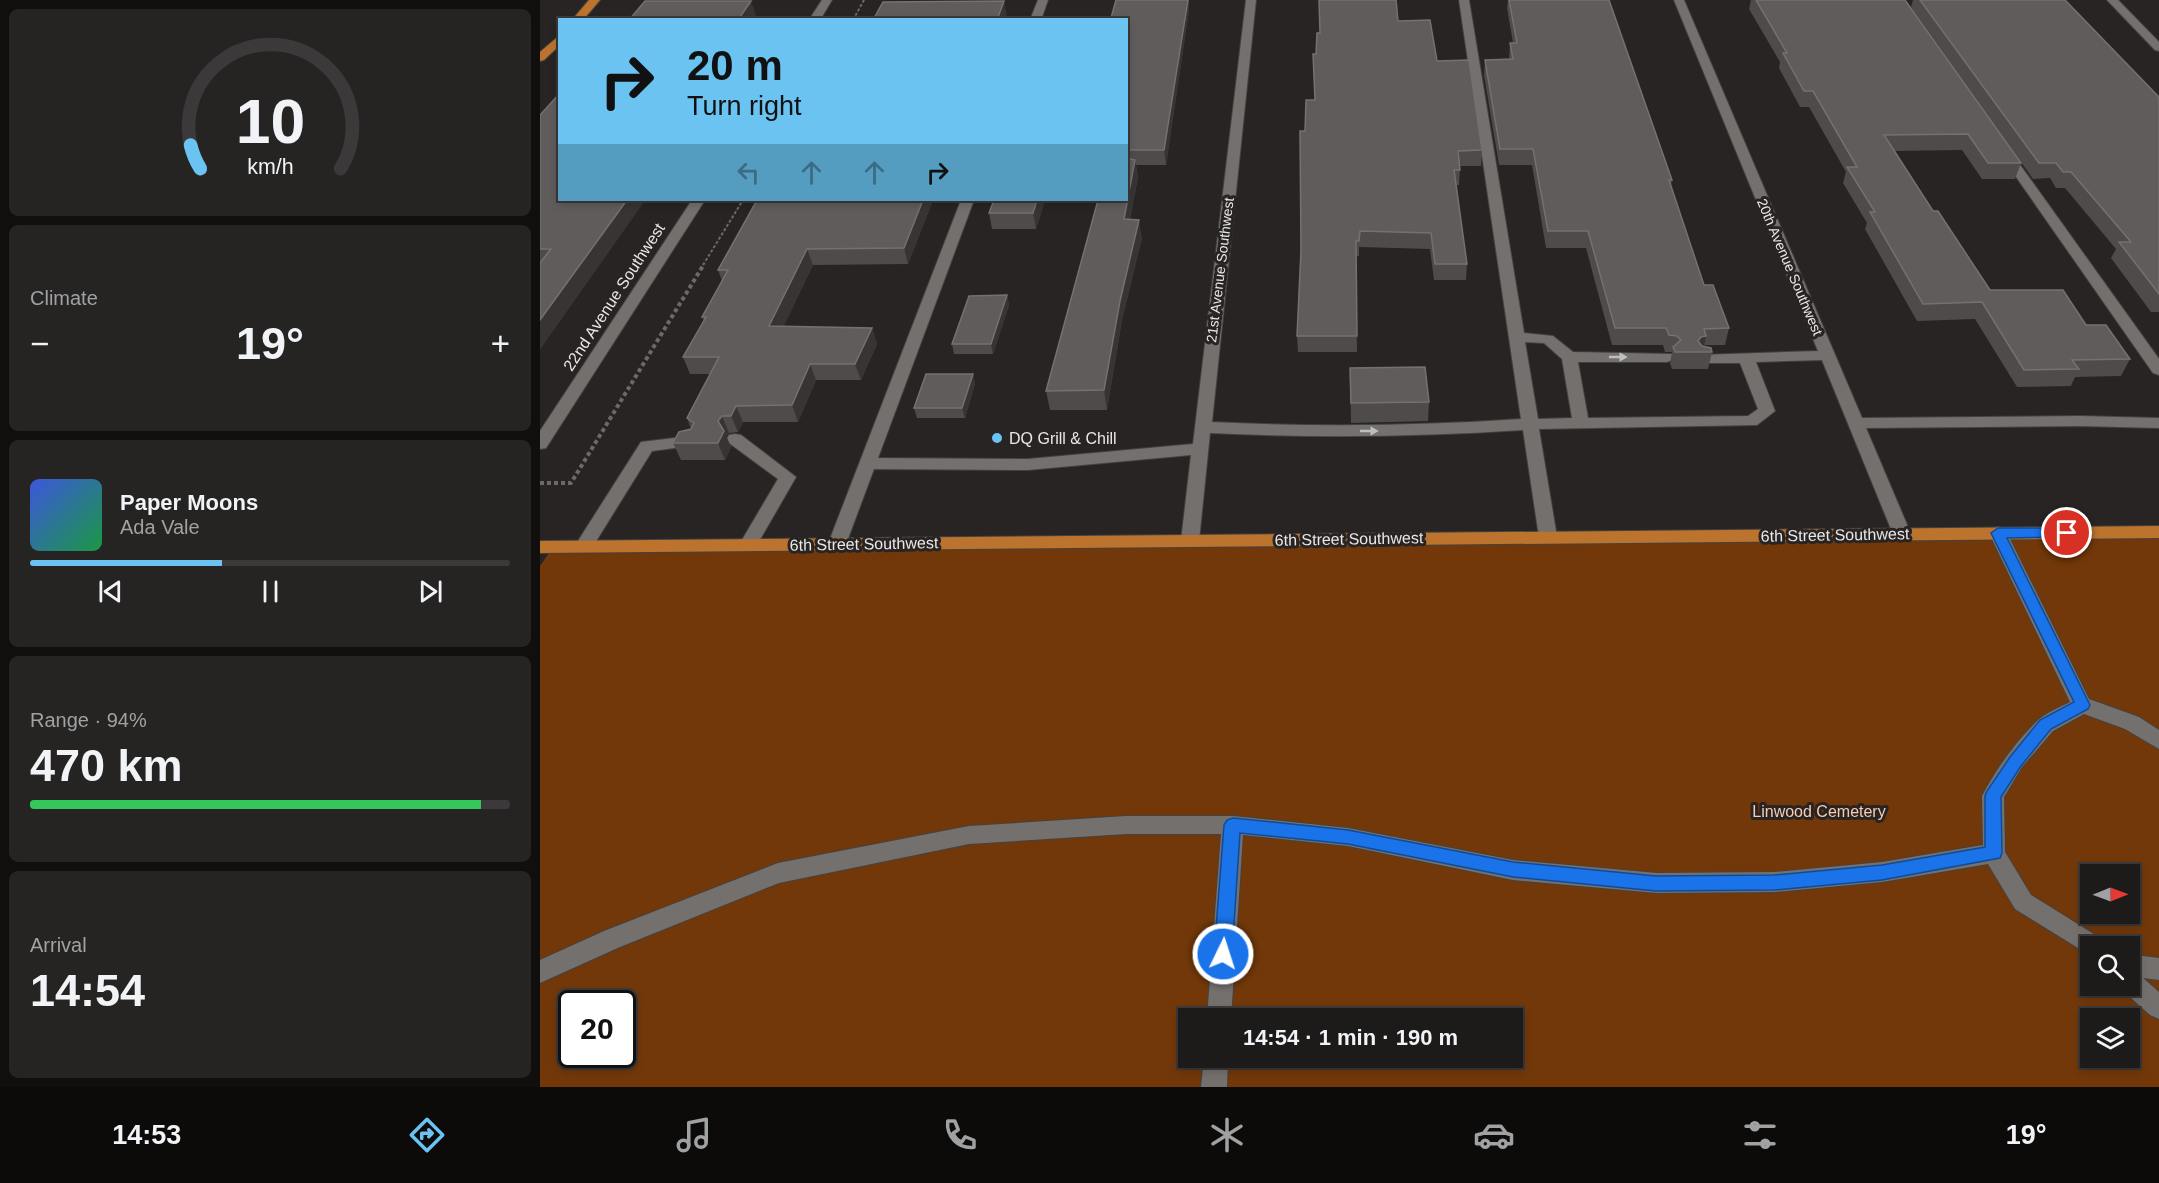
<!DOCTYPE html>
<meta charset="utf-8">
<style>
:root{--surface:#1d1b1a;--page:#252423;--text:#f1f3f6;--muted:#a0a1a2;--line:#3b3939;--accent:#6ac3f1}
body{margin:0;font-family:Arial,sans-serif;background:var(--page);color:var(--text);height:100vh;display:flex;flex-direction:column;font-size:22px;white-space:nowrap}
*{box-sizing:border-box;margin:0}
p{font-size:20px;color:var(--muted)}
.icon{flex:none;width:33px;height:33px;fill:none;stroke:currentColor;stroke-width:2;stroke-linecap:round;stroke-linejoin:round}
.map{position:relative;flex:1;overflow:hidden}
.panel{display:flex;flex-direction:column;gap:9px;padding:9px;background:#100f0e;width:540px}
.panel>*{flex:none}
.guide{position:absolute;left:18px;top:18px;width:570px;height:183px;border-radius:0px;box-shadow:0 3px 9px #0003,0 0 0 2px var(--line);background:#6ac3f1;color:#111;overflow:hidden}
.needle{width:39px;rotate:89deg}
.fabs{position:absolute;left:1540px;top:864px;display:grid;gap:12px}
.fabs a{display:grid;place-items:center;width:60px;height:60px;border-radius:0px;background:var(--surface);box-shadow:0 3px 9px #0003,0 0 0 2px var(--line);font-size:30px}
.speed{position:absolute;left:18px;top:990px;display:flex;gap:12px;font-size:30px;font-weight:700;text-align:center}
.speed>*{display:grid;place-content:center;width:78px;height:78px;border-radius:50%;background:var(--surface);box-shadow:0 3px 9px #0003,0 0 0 2px var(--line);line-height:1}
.speed .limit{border:3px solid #111;border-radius:9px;background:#fff;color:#111}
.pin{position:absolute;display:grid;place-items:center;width:51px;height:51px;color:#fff;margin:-26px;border:3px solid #fff;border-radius:50%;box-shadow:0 2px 6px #0007}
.me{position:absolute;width:66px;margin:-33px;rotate:4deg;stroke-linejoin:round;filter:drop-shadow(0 0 4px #0008)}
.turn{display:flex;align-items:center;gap:21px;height:126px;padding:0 30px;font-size:27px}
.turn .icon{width:78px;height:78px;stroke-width:2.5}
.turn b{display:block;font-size:42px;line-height:51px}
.lanes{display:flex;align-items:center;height:57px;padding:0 30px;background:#0003;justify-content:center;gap:30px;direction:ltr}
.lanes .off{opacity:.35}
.big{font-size:45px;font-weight:700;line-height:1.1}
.panel .tile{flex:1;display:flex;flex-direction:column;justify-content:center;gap:9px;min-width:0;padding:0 21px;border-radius:9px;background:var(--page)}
.panel .dial{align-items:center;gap:0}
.dial svg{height:156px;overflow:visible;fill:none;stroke:var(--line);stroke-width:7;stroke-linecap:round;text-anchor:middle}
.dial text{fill:var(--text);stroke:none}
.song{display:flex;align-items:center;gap:18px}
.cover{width:72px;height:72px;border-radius:9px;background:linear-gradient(135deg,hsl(230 70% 55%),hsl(140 70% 35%))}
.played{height:6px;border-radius:3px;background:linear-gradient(90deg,var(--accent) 40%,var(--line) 40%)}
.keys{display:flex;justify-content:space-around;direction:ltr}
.heat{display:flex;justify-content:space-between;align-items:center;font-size:33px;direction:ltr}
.charge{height:9px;border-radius:4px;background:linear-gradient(90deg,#34c759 94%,var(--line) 0)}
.trip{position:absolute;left:638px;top:1008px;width:345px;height:60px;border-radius:0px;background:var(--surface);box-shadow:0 3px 9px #0003,0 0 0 2px var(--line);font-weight:700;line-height:60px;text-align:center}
.tabs{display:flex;height:96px;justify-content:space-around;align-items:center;background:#0c0b0a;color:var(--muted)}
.tabs .icon{width:42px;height:42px}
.tabs .selected{color:var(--accent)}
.tabs b{font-size:27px;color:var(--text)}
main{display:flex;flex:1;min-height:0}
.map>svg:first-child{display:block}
</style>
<main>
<section class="panel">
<div class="tile dial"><svg viewBox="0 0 100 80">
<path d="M14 69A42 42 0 1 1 86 69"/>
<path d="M14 69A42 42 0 0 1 9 57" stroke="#6ac3f1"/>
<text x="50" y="56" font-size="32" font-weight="700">10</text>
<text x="50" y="72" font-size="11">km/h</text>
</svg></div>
<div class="tile"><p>Climate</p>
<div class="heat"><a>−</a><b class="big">19°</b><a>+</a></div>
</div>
<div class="tile">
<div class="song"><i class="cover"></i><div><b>Paper Moons</b><p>Ada Vale</p></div></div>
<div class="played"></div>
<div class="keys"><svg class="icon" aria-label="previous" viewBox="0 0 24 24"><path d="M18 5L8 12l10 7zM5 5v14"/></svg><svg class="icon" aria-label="pause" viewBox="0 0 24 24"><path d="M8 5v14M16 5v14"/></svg><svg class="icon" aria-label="next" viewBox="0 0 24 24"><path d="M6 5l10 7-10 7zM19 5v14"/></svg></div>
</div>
<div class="tile"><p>Range · 94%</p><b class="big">470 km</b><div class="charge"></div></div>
<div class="tile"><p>Arrival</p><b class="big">14:54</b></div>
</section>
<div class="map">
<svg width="1619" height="1087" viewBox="0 0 1619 1087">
<rect width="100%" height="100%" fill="#272423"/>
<path fill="#723809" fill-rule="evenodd" d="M1619,532V1087H0V566L13,547ZM1551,874H1590V914H1551ZM1551,946H1590V986H1551ZM32,1004H82V1054H32ZM648,1018H972V1058H648ZM1551,1018H1590V1058H1551Z"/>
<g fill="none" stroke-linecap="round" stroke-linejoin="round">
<g stroke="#444241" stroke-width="2">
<g id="minor">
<polygon points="282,0 292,0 280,20 269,20"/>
<polygon points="498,0 508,0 501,20 490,20"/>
<path d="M706,0H716L672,422C775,427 878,426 981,419L919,0H929L984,333L1013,336L1033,352L1132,354L1135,357L1132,360L1127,362H1038L1048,418L1208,416L1218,409L1200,363H1164L1159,361L1156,358L1159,355L1278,351L1134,0H1144L1322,418L1540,416L1619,418V428L1540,426L1326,428L1371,534L1368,538L1362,540L1356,538L1353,534L1282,360L1216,362L1235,411L1217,425L999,429L1017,537L1014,541L1008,543L1002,541L999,537L983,430C878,437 775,438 670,433L659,541L656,545L650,547L644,545L641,541L651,455L488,470L334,469L306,544L303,549L297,550L291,549L288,544L421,200H434L338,458L488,459L653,444ZM985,342L1004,343L1022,359L1032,418L998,419Z"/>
<polygon points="1567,0 1578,0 1619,42 1619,51 1615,50"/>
<polygon points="1464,147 1468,148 1619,359 1619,375 1613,373 1458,151"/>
<polygon points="152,200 165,200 6,448 0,449 0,431"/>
<polygon points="195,434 201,435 256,477 214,550 208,551 202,550 199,545 238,479 189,443 187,439 189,435"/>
<polygon points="151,436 157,437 159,441 157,445 112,451 50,551 44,552 38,551 35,546 38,541 101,442"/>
<path d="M1458,527L1464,529L1467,533L1549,699L1599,717L1619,730V749L1585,729L1544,714L1513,731L1482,767L1464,797L1465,852L1491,895L1560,938L1563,946H1551V956L1475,909L1448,864L1342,882L1235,892L1117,893L973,880L808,846L703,835L691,1018H667L681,834H586L429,844L239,883L80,947L0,983V960L64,931L238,863L429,826L586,816H693L808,828L973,860L1117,873L1235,872L1342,862L1443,845L1442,796C1456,769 1476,741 1498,720C1506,713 1520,707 1530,702L1449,533L1452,529Z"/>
<polygon points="1590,951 1603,956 1619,958 1619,980 1603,978 1619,992 1619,1019 1610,1015 1582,990 1580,986 1590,986"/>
<polygon points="664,1058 688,1058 687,1087 661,1087"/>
</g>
</g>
<g stroke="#444241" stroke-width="2">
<g id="major">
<polygon points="49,0 60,0 43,20 32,20"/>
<polygon points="20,35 20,45 4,60 0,61 0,52"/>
<polygon points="1619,526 1619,538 0,553 0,541"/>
</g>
</g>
<g stroke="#6c6968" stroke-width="2" stroke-dasharray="3 2" stroke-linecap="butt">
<polyline points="313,20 324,0"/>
<polyline points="163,265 203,200"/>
</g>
<polyline stroke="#6c6968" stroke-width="4" stroke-dasharray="4 3" stroke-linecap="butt" points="0,483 31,483 164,264"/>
<use href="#minor" fill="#73706e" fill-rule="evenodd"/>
<use href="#major" fill="#bb732e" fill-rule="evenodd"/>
</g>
<g fill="#4e4b4a">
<polygon points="576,0 649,0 649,10 626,165 596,165 598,177 590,219 602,238 582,320 567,410 510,410 506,391 586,200 586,20 571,18"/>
<polygon points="968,0 1069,0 1132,180 1131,186 1164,285 1189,328 1185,345 1164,345 1164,347 1172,352 1168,369 1132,369 1130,363 1132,352 1125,352 1123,345 1072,345 1046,248 1006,248 992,165 959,165 944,75 945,60 969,59 970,43 973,43 967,8"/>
<polygon points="1211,0 1365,0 1481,163 1475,179 1442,179 1422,150 1355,151 1393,211 1450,290 1546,325 1590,359 1581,376 1535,377 1531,386 1477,387 1435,319 1377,321 1325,229 1327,223 1303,183 1306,172 1269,107 1260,107 1239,68 1240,62 1209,9"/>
<polygon points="1373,0 1525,0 1619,97 1619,312 1611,312 1571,258 1576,249 1525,188 1516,188 1510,178 1493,179 1371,7"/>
<polygon points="858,21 897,61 942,150 941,166 920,166 919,185 916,185 927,264 926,280 894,280 890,249 819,247 819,256 816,256 817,352 758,352 757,336 765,131 775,100 776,54 780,33"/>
<polygon points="0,115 105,200 0,349"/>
<polygon points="217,200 393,200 368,264 273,265 243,327 332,328 337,344 321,380 276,380 258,422 203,422 198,432 189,433 186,436 191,447 185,460 141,460 133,443 151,429 147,418 170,374 150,374 143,357 164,321 162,317 182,281 178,270"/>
<polygon points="454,200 505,200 496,229 452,229 449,213"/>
<polygon points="467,295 469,305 453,354 414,354 412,344"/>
<polygon points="810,368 889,402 888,421 811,423"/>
<polygon points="433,374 435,384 425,418 377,418 374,408"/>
</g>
<g fill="#373433">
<polygon points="648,0 649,0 649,10 626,165 624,150"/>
<polygon points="211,1 216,15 213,20 198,20"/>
<polygon points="464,1 467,15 465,20 457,20"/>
<polygon points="595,160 598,177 586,238 584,219"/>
<polygon points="87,200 105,200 0,349 0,320"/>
<polygon points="383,200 393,200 368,264 364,248"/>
<polygon points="497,200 505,200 496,229 493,213"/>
<polygon points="599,220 602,238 582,320 567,410 564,390 580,301"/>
<polygon points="267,249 273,265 236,343 229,326"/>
<polygon points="467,295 469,305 453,354 451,344"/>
<polygon points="332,328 337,344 321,380 315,364"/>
<polygon points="1166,336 1163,352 1158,341 1161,337"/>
<polygon points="270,364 276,380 258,422 252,405"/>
<polygon points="433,374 435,384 425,418 422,408"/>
<polygon points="196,406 203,422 198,432 191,416"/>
<polygon points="182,416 189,433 186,436 191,447 185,460 178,443 178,421"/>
</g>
<g fill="#5f5c5b" stroke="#747271" stroke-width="1.5">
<polygon points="576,0 648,0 624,150 586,150 586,20 524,20 524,18 571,18"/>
<polygon points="779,0 856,0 858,21 890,20 897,61 929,60 942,150 918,151 920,170 914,170 927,264 895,264 891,233 820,231 819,241 816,241 817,336 757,336 761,251 760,131 765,131 766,100 775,100 773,54 776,54 777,33 780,33"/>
<polygon points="969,0 1069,0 1132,180 1129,180 1164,285 1173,285 1189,328 1164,329 1166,336 1161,337 1158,341 1162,346 1171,348 1172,352 1135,352 1133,347 1141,340 1137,336 1129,335 1126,328 1075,328 1048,231 1008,231 993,149 960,149 945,60 973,59 970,43 977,43"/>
<polygon points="1216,0 1365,0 1481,163 1448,163 1428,134 1344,135 1393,211 1398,211 1450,290 1523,290 1546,325 1566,325 1590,359 1532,360 1539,369 1484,370 1442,302 1383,304 1330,212 1335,212 1307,167 1317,167 1273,91 1264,91 1243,53 1247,53"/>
<polygon points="1380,0 1525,0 1619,97 1619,294 1579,242 1591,242 1531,172 1523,172 1516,163 1499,163"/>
<polygon points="105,1 211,1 198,20 89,20"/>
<polygon points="464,1 457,20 333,20 343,2"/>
<polygon points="20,93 20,200 87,200 0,320 0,263 11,249 0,249 0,115"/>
<polygon points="586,158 595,160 584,219 599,220 580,301 564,390 506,391 558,200 586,200"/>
<polygon points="217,200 383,200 364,248 267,249 229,326 332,328 315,364 270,364 252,405 196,406 191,416 182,416 178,421 184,431 178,443 133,443 139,432 151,429 154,423 147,418 179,357 143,357 166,317 162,317 188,270 178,270"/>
<polygon points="454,200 497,200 493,213 449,213"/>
<polygon points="467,295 451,344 412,344 429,296"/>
<polygon points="885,367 889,402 811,403 810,368"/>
<polygon points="386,374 433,374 422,408 374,408"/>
</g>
<defs><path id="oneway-solid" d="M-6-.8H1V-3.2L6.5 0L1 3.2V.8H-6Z" transform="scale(1.5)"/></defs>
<g fill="#c0bebd">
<use href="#oneway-solid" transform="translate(1078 357)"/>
<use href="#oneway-solid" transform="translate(829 431)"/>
</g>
<polygon fill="#1a73e8" stroke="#114b97" stroke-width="1.5" points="1458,528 1527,528 1534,533 1527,537 1467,538 1550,705 1548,709 1511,729 1481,766 1461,797 1462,853 1460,858 1342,880 1234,890 1116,891 973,877 808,844 700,833 692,954 690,960 683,962 677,960 674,954 684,825 687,820 693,818 808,830 973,862 1116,876 1234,875 1342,865 1445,847 1445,796 1447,791 1470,757 1500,720 1534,702 1451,533"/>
<circle fill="#6ac3f1" stroke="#272423" stroke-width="2" cx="457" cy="438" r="6"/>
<g text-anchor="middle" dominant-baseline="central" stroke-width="6" stroke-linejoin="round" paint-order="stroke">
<g font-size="14" fill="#eae8e7" stroke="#272423">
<text transform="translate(1250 267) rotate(67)">20th Avenue Southwest</text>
<text transform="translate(680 270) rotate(-83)">21st Avenue Southwest</text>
</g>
<g font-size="16" fill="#eae8e7" stroke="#272423">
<text transform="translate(74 297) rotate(-57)">22nd Avenue Southwest</text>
<text transform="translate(1295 535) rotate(-1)">6th Street Southwest</text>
<text transform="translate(809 539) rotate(-1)">6th Street Southwest</text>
<text transform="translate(324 544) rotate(-1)">6th Street Southwest</text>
</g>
<g font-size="16" fill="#eae8e7" stroke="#272423" text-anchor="start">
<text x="469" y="438">DQ Grill &amp; Chill</text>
</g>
<g font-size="16" fill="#f9ccb2" stroke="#272423">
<text x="1279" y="811">Linwood Cemetery</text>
</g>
</g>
</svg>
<div class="fabs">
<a><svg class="needle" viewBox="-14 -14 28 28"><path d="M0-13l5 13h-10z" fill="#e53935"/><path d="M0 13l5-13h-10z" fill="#a0a1a2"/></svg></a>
<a><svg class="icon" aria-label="search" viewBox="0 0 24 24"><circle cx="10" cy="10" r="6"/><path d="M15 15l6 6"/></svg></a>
<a><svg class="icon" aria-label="layers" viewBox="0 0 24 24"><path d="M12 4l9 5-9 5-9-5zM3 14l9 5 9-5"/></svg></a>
</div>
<div class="speed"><div class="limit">20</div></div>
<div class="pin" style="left:1527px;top:533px;background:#d93025"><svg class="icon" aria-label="arrive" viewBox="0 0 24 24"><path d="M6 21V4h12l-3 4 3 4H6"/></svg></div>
<svg class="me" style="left:683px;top:954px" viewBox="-20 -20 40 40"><circle r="17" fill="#1a73e8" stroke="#fff" stroke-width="3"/><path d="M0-11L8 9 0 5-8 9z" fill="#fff"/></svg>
<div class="trip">14:54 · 1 min · 190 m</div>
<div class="guide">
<div class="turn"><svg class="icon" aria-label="right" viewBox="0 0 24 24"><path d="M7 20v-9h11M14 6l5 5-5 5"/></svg><div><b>20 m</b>Turn right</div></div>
<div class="lanes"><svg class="icon off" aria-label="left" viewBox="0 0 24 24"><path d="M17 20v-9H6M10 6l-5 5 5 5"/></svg><svg class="icon off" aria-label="ahead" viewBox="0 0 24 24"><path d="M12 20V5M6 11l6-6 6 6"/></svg><svg class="icon off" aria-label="ahead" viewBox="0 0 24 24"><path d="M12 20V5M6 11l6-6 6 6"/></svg><svg class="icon" aria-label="right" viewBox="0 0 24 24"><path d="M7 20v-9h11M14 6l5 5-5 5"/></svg></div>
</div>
</div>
</main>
<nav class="tabs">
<b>14:53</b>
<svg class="icon selected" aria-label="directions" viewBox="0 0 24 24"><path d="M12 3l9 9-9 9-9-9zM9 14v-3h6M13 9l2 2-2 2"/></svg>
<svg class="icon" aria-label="music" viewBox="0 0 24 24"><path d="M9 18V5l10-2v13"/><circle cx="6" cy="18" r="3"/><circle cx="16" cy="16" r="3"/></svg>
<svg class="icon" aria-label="phone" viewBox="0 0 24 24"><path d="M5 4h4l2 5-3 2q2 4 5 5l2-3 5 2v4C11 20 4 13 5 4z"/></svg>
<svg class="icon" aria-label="climate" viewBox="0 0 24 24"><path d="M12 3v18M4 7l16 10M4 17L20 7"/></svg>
<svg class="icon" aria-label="car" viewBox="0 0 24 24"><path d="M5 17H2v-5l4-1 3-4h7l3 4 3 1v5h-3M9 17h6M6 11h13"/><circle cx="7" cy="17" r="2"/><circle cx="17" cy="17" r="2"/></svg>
<svg class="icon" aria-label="filters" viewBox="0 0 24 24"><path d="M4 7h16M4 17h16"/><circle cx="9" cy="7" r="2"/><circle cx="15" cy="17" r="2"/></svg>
<b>19°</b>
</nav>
